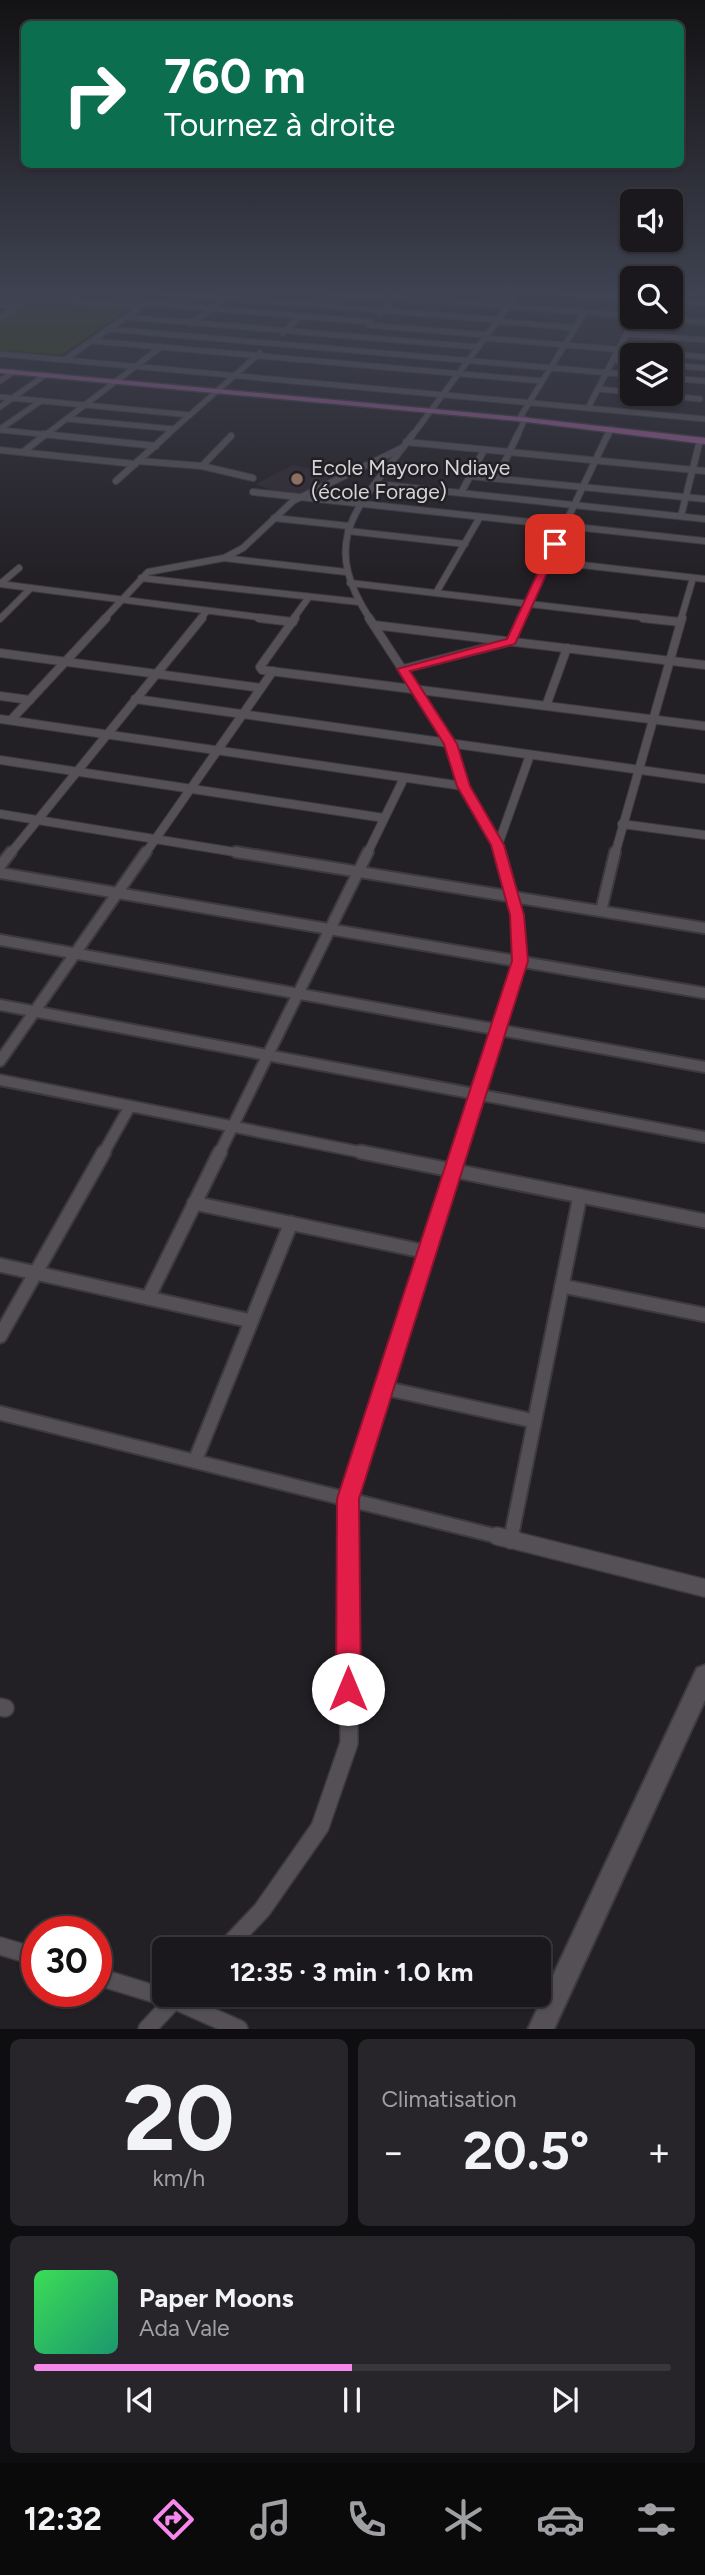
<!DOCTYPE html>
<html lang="fr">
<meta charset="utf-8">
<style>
:root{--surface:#1a181c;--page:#272529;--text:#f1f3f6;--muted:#9fa0a3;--line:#38373b;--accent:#f688ec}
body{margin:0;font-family:Figtree,sans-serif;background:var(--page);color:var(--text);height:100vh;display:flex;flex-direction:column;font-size:26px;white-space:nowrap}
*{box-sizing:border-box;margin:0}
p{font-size:23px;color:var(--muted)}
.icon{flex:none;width:38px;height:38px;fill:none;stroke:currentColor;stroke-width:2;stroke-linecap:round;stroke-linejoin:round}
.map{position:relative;height:2029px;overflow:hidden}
.details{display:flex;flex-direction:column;gap:10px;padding:10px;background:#0e0d0f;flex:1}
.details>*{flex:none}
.top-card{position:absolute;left:21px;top:21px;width:663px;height:147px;border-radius:10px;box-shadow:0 2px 5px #0004,0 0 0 2px var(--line);background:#0b6e4f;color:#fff;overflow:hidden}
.fabs{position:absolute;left:620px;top:189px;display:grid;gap:14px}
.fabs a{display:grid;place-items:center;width:63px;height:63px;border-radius:10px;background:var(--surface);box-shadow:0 2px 5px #0004,0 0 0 2px var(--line);font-size:35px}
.speed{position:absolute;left:21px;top:1916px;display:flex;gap:14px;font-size:35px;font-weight:700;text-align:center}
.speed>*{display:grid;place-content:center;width:91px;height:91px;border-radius:50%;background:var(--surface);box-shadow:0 2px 5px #0004,0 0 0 2px var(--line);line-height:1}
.speed .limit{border:10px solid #d22;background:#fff;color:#111}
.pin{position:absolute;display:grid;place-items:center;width:60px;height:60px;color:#fff;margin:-30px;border-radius:14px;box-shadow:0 4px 10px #0006}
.me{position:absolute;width:77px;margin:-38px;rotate:0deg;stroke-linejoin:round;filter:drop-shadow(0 0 5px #0008)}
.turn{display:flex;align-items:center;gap:24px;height:147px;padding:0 28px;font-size:32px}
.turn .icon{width:91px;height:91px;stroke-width:2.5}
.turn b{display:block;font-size:49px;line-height:60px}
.big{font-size:52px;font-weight:700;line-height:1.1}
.details .tile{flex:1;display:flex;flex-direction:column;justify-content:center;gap:10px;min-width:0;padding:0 24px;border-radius:10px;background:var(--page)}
.details .dial{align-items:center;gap:0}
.dial b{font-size:91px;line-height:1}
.song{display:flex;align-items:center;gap:21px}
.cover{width:84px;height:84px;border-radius:10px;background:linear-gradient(135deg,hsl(130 70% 55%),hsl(160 70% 35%))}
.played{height:7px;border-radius:4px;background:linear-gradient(90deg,var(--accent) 50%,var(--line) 50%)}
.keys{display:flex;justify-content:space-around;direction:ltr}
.heat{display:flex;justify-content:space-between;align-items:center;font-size:38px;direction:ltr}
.details .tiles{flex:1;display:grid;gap:10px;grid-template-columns:1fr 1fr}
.tile:last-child{grid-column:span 2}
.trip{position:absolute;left:152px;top:1937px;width:399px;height:70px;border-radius:10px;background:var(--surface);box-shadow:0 2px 5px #0004,0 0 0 2px var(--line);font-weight:700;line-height:70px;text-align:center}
.dock{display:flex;height:112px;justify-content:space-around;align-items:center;background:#0a0a0b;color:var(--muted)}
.dock .icon{width:49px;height:49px}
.dock .current{color:var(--accent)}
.dock b{font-size:32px;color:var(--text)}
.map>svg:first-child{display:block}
</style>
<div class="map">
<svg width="705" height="2029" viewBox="0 0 705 2029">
<rect width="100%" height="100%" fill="#232025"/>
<polygon fill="#2f2832" points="293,465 338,475 302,495 274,491 256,484"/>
<polygon fill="#364104" points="33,300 130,308 61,355 0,350 0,320"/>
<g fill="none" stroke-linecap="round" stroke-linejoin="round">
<g stroke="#3c3a3e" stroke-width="7">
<g id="street-far5">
<polyline points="155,292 498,320"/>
<polyline points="556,292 632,298"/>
<polyline points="687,292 696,293"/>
<polyline points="0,298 11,292"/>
<polyline points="32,299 140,307"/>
<polyline points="670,301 705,303"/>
<polyline points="68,302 83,292"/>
<polyline points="146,303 371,322"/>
<polyline points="0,305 18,307"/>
<polyline points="380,313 401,292"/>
<polyline points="126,317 478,347"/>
<polyline points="0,318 37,296"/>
<polyline points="497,321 575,328"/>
<polyline points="191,324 228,296"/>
<polyline points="368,325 486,335"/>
<polyline points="108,329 632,375"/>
<polyline points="283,333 301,316"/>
<polyline points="627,334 705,340"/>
<polyline points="484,338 705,357"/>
<polyline points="92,341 542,381"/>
<polyline points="0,354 705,419"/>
<polyline points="64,360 151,300"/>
<polyline points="613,360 632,362"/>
<polyline points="670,365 705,368"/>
<polyline points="670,378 705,381"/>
<polyline points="0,381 13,372"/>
<polyline points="598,389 632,392"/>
<polyline points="650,394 700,399"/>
<polyline points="0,397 190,415"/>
<polyline points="0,407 45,375"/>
<polyline points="588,408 635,317"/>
<polyline points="67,419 174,429"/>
<polyline points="519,419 585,312"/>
<polyline points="0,429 41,401"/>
<polyline points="0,430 60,436"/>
<polyline points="44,436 161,347"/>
<polyline points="166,436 260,353"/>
<polyline points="412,436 519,292"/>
<polyline points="517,436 525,419"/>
<polyline points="608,436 611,429"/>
</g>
</g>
<g stroke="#3c3a3e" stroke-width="8">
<g id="street-far4">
<polyline points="43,434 156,446"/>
<polyline points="406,442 705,471"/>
<polyline points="0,450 135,464"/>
<polyline points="23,452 46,434"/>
<polyline points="138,461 202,466 253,478"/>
<polyline points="202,466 231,436"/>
<polyline points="470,476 705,499"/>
<polyline points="497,478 518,434"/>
<polyline points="116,481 168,434"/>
<polyline points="376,484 705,519"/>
<polyline points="253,492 705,541"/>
<polyline points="461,493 484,450"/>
<polyline points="681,516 700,440"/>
<polyline points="274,518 349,526"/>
<polyline points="348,531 465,544"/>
<polyline points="224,558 346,572"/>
<polyline points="547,561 705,579"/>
<polyline points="141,578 359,602"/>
<polyline points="350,583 658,619"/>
<polyline points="0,584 273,619"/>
<polyline points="0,584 19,568"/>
<polyline points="436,593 480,517"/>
<polyline points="0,619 31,588"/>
<polyline points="104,619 148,572 224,558 243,548 293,501 402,448"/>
<polyline points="200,619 207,611"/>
<polyline points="293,619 309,597"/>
<path d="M370,619C315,535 363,503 413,434"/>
<polyline points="520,619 608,434"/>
<polyline points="681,619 693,578"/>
</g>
</g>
<g stroke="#3c3a3e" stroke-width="10">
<g id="street-far3">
<polyline points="259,618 293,622"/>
<polyline points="295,618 260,667 262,670 705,726"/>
<polyline points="369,618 451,744 463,786 498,845 500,854"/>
<polyline points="643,618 680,622"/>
<polyline points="374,625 705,665"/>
<polyline points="0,653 261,688"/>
<polyline points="403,669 512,641 521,618"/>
<polyline points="0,696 30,700"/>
<polyline points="135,699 705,779"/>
<polyline points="546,706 567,648"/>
<polyline points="0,719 463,786"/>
<polyline points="11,720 106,618"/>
<polyline points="0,760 384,818"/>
<polyline points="0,814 247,854"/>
<polyline points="622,824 705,835"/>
<polyline points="498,845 530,755"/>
<polyline points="10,854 202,618"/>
<polyline points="145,854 273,671"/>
<polyline points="367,854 404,778"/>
<polyline points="615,854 682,618"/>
</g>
</g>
<g stroke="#3c3a3e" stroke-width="14">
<g id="street-far2">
<polyline points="236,852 705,928"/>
<polyline points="0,866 11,852"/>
<polyline points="0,873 705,993"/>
<polyline points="601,911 615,852"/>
<polyline points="0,940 705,1067"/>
<polyline points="0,1005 705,1137"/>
<polyline points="0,1061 146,852"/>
<polyline points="0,1080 370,1154"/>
<polyline points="103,1154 130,1106"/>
<polyline points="219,1154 368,852"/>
<polyline points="458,1154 520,961 517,915 500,852"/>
</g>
</g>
<g stroke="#3c3a3e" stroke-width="17">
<g id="street-far1">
<polyline points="361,1152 705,1221"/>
<polyline points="194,1203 427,1252"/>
<polyline points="0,1265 251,1321"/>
<polyline points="562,1286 705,1315"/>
<polyline points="148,1298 220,1152"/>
<polyline points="0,1336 104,1152"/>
<polyline points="384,1388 534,1421"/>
<polyline points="0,1413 504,1538"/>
<polyline points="195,1461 291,1223"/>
<polyline points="348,1538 348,1499 459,1152"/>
<polyline points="511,1538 580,1196"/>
</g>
</g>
<g stroke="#3c3a3e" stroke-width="20">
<g id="street">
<polyline points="497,1536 705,1588"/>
<polyline points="511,1540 512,1536"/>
<polyline points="0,1707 5,1708"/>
<polyline points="0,1946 37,1957"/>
<polyline points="224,1950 262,1910 320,1827 349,1743 348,1536"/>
<polyline points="96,1976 174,2000 239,2029"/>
<polyline points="147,2029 177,1997"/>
</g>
</g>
<g stroke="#3c3a3e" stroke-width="4">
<g id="secondary">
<polygon points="323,292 351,292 632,314 632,317 635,317 632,318 326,294"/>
<polygon points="640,317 705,320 705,324 643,319"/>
<polygon points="705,1665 705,1700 554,2029 528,2029 697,1668"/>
</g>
</g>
<g stroke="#3c3a3e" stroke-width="3">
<polygon id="primary" points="0,369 519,417 705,438 705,444 519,421 0,373"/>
</g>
<use href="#street-far5" stroke="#545056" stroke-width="5"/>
<use href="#street-far4" stroke="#545056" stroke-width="6"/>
<use href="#street-far3" stroke="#545056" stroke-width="8"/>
<use href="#street-far2" stroke="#545056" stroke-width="10"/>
<use href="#street-far1" stroke="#545056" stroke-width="13"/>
<use href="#street" stroke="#545056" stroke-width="17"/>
<use href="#secondary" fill="#545056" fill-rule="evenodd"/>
<use href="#primary" fill="#96578d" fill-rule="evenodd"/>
</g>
<linearGradient id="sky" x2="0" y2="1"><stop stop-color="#131214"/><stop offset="0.51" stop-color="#3f4251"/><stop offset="1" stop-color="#3f4251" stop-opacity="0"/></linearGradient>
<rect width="705" height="576" fill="url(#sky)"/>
<polygon fill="#e11d48" stroke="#92132f" stroke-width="2" points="555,541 560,544 515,644 410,671 457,744 470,786 504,845 524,915 528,961 359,1499 361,1689 357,1697 348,1701 340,1697 336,1689 337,1499 512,961 510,915 491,845 457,786 444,744 397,669 507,639 551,544"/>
<circle fill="#8d6e63" stroke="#232025" stroke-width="2.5" cx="297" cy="479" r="7"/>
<g text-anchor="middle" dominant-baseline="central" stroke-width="5" stroke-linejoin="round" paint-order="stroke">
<g font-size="21" fill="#d6d3d7" stroke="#232025" text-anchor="start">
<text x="311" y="467">Ecole Mayoro Ndiaye<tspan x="311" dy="24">(école Forage)</tspan></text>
</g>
</g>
</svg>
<div class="fabs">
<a><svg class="icon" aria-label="sound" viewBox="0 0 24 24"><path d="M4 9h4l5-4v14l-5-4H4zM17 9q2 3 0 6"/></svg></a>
<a><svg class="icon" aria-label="search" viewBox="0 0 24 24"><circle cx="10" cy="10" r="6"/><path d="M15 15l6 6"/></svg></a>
<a><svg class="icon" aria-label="layers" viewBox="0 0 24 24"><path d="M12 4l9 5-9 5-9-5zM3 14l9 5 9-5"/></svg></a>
</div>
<div class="speed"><div class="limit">30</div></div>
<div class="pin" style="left:555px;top:544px;background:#d93025"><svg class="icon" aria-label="arrive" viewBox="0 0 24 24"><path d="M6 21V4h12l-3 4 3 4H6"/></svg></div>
<svg class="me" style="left:348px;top:1689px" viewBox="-20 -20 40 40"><circle r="19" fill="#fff"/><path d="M0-13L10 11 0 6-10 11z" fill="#e11d48"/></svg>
<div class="trip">12:35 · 3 min · 1.0 km</div>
<div class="top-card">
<div class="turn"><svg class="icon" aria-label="right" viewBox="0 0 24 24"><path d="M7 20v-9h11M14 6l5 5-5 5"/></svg><div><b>760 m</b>Tournez à droite</div></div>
</div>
</div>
<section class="details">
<div class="tiles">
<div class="tile dial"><b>20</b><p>km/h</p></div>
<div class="tile"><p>Climatisation</p>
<div class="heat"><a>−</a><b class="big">20.5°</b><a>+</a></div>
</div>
<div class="tile">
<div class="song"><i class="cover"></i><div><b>Paper Moons</b><p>Ada Vale</p></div></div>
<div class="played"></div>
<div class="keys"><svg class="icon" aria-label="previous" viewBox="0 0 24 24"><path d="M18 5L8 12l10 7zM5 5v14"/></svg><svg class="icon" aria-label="pause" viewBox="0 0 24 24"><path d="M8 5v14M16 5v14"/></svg><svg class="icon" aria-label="next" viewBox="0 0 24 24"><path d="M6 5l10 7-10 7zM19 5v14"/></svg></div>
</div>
</div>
</section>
<nav class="dock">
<b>12:32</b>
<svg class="icon current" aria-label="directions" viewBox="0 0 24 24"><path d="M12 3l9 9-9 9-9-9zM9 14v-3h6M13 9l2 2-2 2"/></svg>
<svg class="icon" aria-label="music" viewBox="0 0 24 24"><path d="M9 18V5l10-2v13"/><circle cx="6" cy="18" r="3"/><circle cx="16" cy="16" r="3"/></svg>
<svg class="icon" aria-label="phone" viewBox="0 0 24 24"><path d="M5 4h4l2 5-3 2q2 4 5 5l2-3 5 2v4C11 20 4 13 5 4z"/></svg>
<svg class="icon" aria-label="climate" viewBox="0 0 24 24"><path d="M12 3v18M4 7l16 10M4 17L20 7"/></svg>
<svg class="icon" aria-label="car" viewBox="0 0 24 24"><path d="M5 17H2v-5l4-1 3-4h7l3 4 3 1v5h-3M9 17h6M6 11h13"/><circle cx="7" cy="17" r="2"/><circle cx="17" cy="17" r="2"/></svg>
<svg class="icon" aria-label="filters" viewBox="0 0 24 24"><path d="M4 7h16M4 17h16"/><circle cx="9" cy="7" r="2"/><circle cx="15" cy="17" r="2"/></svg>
</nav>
